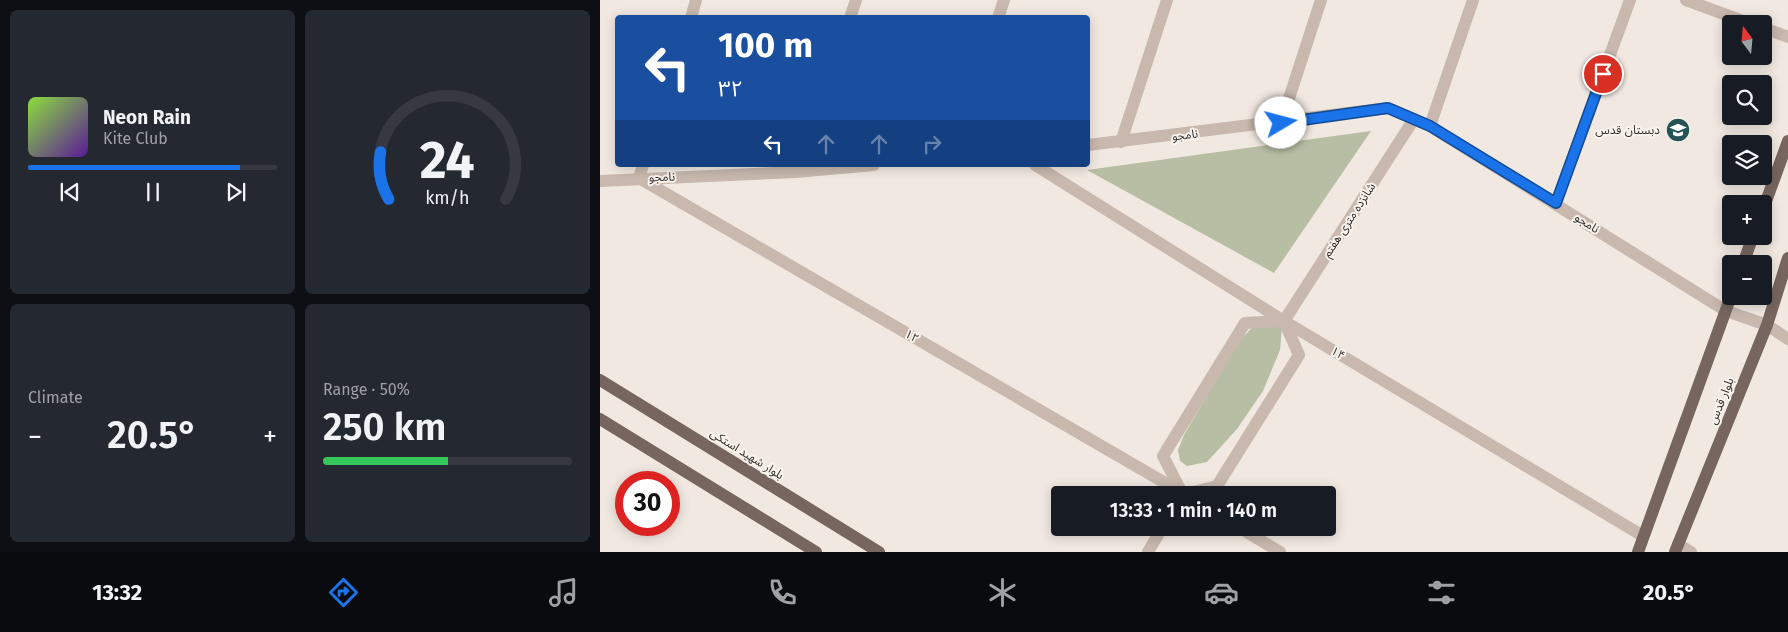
<!DOCTYPE html>
<meta charset="utf-8">
<style>
:root{--surface:#171b24;--page:#242831;--text:#f1f3f6;--muted:#9ea1a6;--line:#363941;--accent:#1a73e8}
body{margin:0;font-family:"Fira Sans","Noto Sans Arabic",sans-serif;background:var(--page);color:var(--text);height:100vh;display:flex;flex-direction:column;font-size:19px;white-space:nowrap}
*{box-sizing:border-box;margin:0}
p{font-size:16px;color:var(--muted)}
.icon{flex:none;width:28px;height:28px;fill:none;stroke:currentColor;stroke-width:2;stroke-linecap:round;stroke-linejoin:round}
.map{position:relative;flex:1;overflow:hidden}
.side{display:flex;flex-direction:column;gap:10px;padding:10px;background:#0d0f14;width:600px}
.side>*{flex:none}
.hud{position:absolute;left:15px;top:15px;width:475px;height:152px;border-radius:5px;box-shadow:0 2px 12px #0003;background:#1a4fa0;color:#fff;overflow:hidden}
.needle{width:32px;rotate:344deg}
.tools{position:absolute;left:1122px;top:15px;display:grid;gap:10px}
.tools a{display:grid;place-items:center;width:50px;height:50px;border-radius:5px;background:var(--surface);box-shadow:0 2px 12px #0003;font-size:25px}
.speed{position:absolute;left:15px;top:471px;display:flex;gap:10px;font-size:25px;font-weight:700;text-align:center}
.speed>*{display:grid;place-content:center;width:65px;height:65px;border-radius:50%;background:var(--surface);box-shadow:0 2px 12px #0003;line-height:1}
.speed .limit{border:8px solid #d22;background:#fff;color:#111}
.pin{position:absolute;display:grid;place-items:center;width:42px;height:42px;color:#fff;margin:-21px;border:2px solid #fff;border-radius:50%;box-shadow:0 1px 5px #0007}
.me{position:absolute;width:55px;margin:-28px;rotate:82deg;stroke-linejoin:round;filter:drop-shadow(0 0 4px #0008)}
.turn{display:flex;align-items:center;gap:18px;height:105px;padding:0 20px;font-size:22px}
.turn .icon{width:65px;height:65px;stroke-width:2.5}
.turn b{display:block;font-size:35px;line-height:42px}
.lanes{display:flex;align-items:center;height:48px;padding:0 20px;background:#0003;justify-content:center;gap:25px;direction:ltr}
.lanes .off{opacity:.35}
.big{font-size:38px;font-weight:600;line-height:1.1}
.side .card{flex:1;display:flex;flex-direction:column;justify-content:center;gap:8px;min-width:0;padding:0 18px;border-radius:8px;background:var(--page)}
.side .dial{align-items:center;gap:0}
.dial svg{height:130px;overflow:visible;fill:none;stroke:var(--line);stroke-width:7;stroke-linecap:round;text-anchor:middle}
.dial text{fill:var(--text);stroke:none}
.song{display:flex;align-items:center;gap:15px}
.cover{width:60px;height:60px;border-radius:8px;background:linear-gradient(135deg,hsl(90 70% 55%),hsl(270 70% 35%))}
.played{height:5px;border-radius:2px;background:linear-gradient(90deg,var(--accent) 85%,var(--line) 85%)}
.keys{display:flex;justify-content:space-around;direction:ltr}
.heat{display:flex;justify-content:space-between;align-items:center;font-size:28px;direction:ltr}
.charge{height:8px;border-radius:4px;background:linear-gradient(90deg,#34c759 50%,var(--line) 0)}
.side .tiles{flex:1;display:grid;gap:10px;grid-template-columns:repeat(2,1fr)}
.trip{position:absolute;left:451px;top:486px;width:285px;height:50px;border-radius:5px;background:var(--surface);box-shadow:0 2px 12px #0003;font-weight:600;line-height:50px;text-align:center}
.tabs{display:flex;height:80px;justify-content:space-around;align-items:center;background:#090b0e;color:var(--muted)}
.tabs .icon{width:35px;height:35px}
.tabs .active{color:var(--accent)}
.tabs b{font-size:22px;color:var(--text)}
main{display:flex;flex:1;min-height:0}
.map>svg:first-child{display:block}
</style>
<main>
<section class="side">
<div class="tiles">
<div class="card">
<div class="song"><i class="cover"></i><div><b>Neon Rain</b><p>Kite Club</p></div></div>
<div class="played"></div>
<div class="keys"><svg class="icon" aria-label="previous" viewBox="0 0 24 24"><path d="M18 5L8 12l10 7zM5 5v14"/></svg><svg class="icon" aria-label="pause" viewBox="0 0 24 24"><path d="M8 5v14M16 5v14"/></svg><svg class="icon" aria-label="next" viewBox="0 0 24 24"><path d="M6 5l10 7-10 7zM19 5v14"/></svg></div>
</div>
<div class="card dial"><svg viewBox="0 0 100 80">
<path d="M14 69A42 42 0 1 1 86 69"/>
<path d="M14 69A42 42 0 0 1 9 40" stroke="#1a73e8"/>
<text x="50" y="56" font-size="32" font-weight="700">24</text>
<text x="50" y="72" font-size="11">km/h</text>
</svg></div>
<div class="card"><p>Climate</p>
<div class="heat"><a>−</a><b class="big">20.5°</b><a>+</a></div>
</div>
<div class="card"><p>Range · 50%</p><b class="big">250 km</b><div class="charge"></div></div>
</div>
</section>
<div class="map">
<svg width="1188" height="552" viewBox="0 0 1188 552">
<rect width="100%" height="100%" fill="#f1e9e1"/>
<g fill="#b7bea3">
<polygon points="771,131 674,273 487,170"/>
<polygon points="654,326 682,327 680,350 663,391 637,429 607,462 587,466 580,461 578,450 584,435 639,341"/>
</g>
<g fill="none" stroke-linecap="round" stroke-linejoin="round">
<g stroke="#c8b8ae" stroke-width="12">
<polyline points="1086,0 1151,24"/>
<polyline points="91,18 96,0"/>
<polyline points="250,18 256,0"/>
<polyline points="398,18 404,0"/>
<polyline points="1164,28 1188,37"/>
<polyline points="681,123 721,0"/>
<polyline points="830,126 873,0"/>
<polyline points="521,142 567,0"/>
<polyline points="488,145 788,108 830,126 1126,311 1167,325 1188,339"/>
<polyline points="43,165 39,178 586,495"/>
<polyline points="435,165 684,321 1043,536"/>
<polyline points="0,181 196,172 274,165"/>
<polyline points="956,203 1030,0"/>
<polyline points="684,321 814,119"/>
<polyline points="582,493 563,456 645,323 684,321"/>
<polyline points="581,495 617,486 699,355 684,321"/>
<polyline points="640,528 680,552"/>
<polyline points="1078,544 1091,552"/>
<polyline points="548,552 562,528"/>
</g>
<g stroke="#77665f" stroke-width="12">
<polyline points="1164,207 1188,141"/>
<polyline points="1143,264 1153,236"/>
<polyline points="0,380 279,552"/>
<polyline points="0,419 216,552"/>
<polyline points="1038,552 1131,296"/>
<polyline points="1075,552 1167,325 1188,258"/>
</g>
</g>
<g fill="none" stroke-linecap="round" stroke-linejoin="round">
<g stroke="#114b97" stroke-width="12">
<polyline id="route" points="681,123 788,108 830,126 956,203 1003,74"/>
</g>
<use href="#route" stroke="#1a73e8" stroke-width="9"/>
</g>
<defs>
<g id="school-disc" transform="scale(1.25)"><circle r="9.5" fill="#265454" stroke="#f9f3ed"/><path d="M0-5L7-2L0 1L-7-2ZM-4 1L0 2.5L4 1V4Q0 6-4 4Z" fill="#fff"/></g>
</defs>
<g fill-rule="evenodd">
<use href="#school-disc" x="1078" y="130"/>
</g>
<g text-anchor="middle" dominant-baseline="central" stroke-width="4" stroke-linejoin="round" paint-order="stroke">
<g font-size="12" fill="#372f2c" stroke="#f9f3ed" text-anchor="end">
<text x="1060" y="130">دبستان قدس</text>
</g>
<g font-size="12" fill="#372f2c" stroke="#f9f3ed">
<text transform="translate(585 135) rotate(-7)">نامجو</text>
<text transform="translate(62 177) rotate(-2)">نامجو</text>
<text transform="translate(749 220) rotate(-57)">شانزده متری هفتم</text>
<text transform="translate(987 223) rotate(33)">نامجو</text>
<text transform="translate(312 336) rotate(30)">۱۲</text>
<text transform="translate(738 353) rotate(31)">۱۴</text>
<text transform="translate(1121 401) rotate(-68)">بلوار قدس</text>
<text transform="translate(147 454) rotate(32)">بلوار شهید استکی</text>
</g>
</g>
</svg>
<div class="tools">
<a><svg class="needle" viewBox="-14 -14 28 28"><path d="M0-13l5 13h-10z" fill="#e53935"/><path d="M0 13l5-13h-10z" fill="#9ea1a6"/></svg></a>
<a><svg class="icon" aria-label="search" viewBox="0 0 24 24"><circle cx="10" cy="10" r="6"/><path d="M15 15l6 6"/></svg></a>
<a><svg class="icon" aria-label="layers" viewBox="0 0 24 24"><path d="M12 4l9 5-9 5-9-5zM3 14l9 5 9-5"/></svg></a>
<a>+</a>
<a>−</a>
</div>
<div class="speed"><div class="limit">30</div></div>
<div class="pin" style="left:1003px;top:74px;background:#d93025"><svg class="icon" aria-label="arrive" viewBox="0 0 24 24"><path d="M6 21V4h12l-3 4 3 4H6"/></svg></div>
<svg class="me" style="left:681px;top:123px" viewBox="-20 -20 40 40"><circle r="19" fill="#fff"/><path d="M0-13L10 11 0 6-10 11z" fill="#1a73e8"/></svg>
<div class="trip">13:33 · 1 min · 140 m</div>
<div class="hud">
<div class="turn"><svg class="icon" aria-label="left" viewBox="0 0 24 24"><path d="M17 20v-9H6M10 6l-5 5 5 5"/></svg><div><b>100 m</b>۳۲</div></div>
<div class="lanes"><svg class="icon" aria-label="left" viewBox="0 0 24 24"><path d="M17 20v-9H6M10 6l-5 5 5 5"/></svg><svg class="icon off" aria-label="ahead" viewBox="0 0 24 24"><path d="M12 20V5M6 11l6-6 6 6"/></svg><svg class="icon off" aria-label="ahead" viewBox="0 0 24 24"><path d="M12 20V5M6 11l6-6 6 6"/></svg><svg class="icon off" aria-label="right" viewBox="0 0 24 24"><path d="M7 20v-9h11M14 6l5 5-5 5"/></svg></div>
</div>
</div>
</main>
<nav class="tabs">
<b>13:32</b>
<svg class="icon active" aria-label="directions" viewBox="0 0 24 24"><path d="M12 3l9 9-9 9-9-9zM9 14v-3h6M13 9l2 2-2 2"/></svg>
<svg class="icon" aria-label="music" viewBox="0 0 24 24"><path d="M9 18V5l10-2v13"/><circle cx="6" cy="18" r="3"/><circle cx="16" cy="16" r="3"/></svg>
<svg class="icon" aria-label="phone" viewBox="0 0 24 24"><path d="M5 4h4l2 5-3 2q2 4 5 5l2-3 5 2v4C11 20 4 13 5 4z"/></svg>
<svg class="icon" aria-label="climate" viewBox="0 0 24 24"><path d="M12 3v18M4 7l16 10M4 17L20 7"/></svg>
<svg class="icon" aria-label="car" viewBox="0 0 24 24"><path d="M5 17H2v-5l4-1 3-4h7l3 4 3 1v5h-3M9 17h6M6 11h13"/><circle cx="7" cy="17" r="2"/><circle cx="17" cy="17" r="2"/></svg>
<svg class="icon" aria-label="filters" viewBox="0 0 24 24"><path d="M4 7h16M4 17h16"/><circle cx="9" cy="7" r="2"/><circle cx="15" cy="17" r="2"/></svg>
<b>20.5°</b>
</nav>
